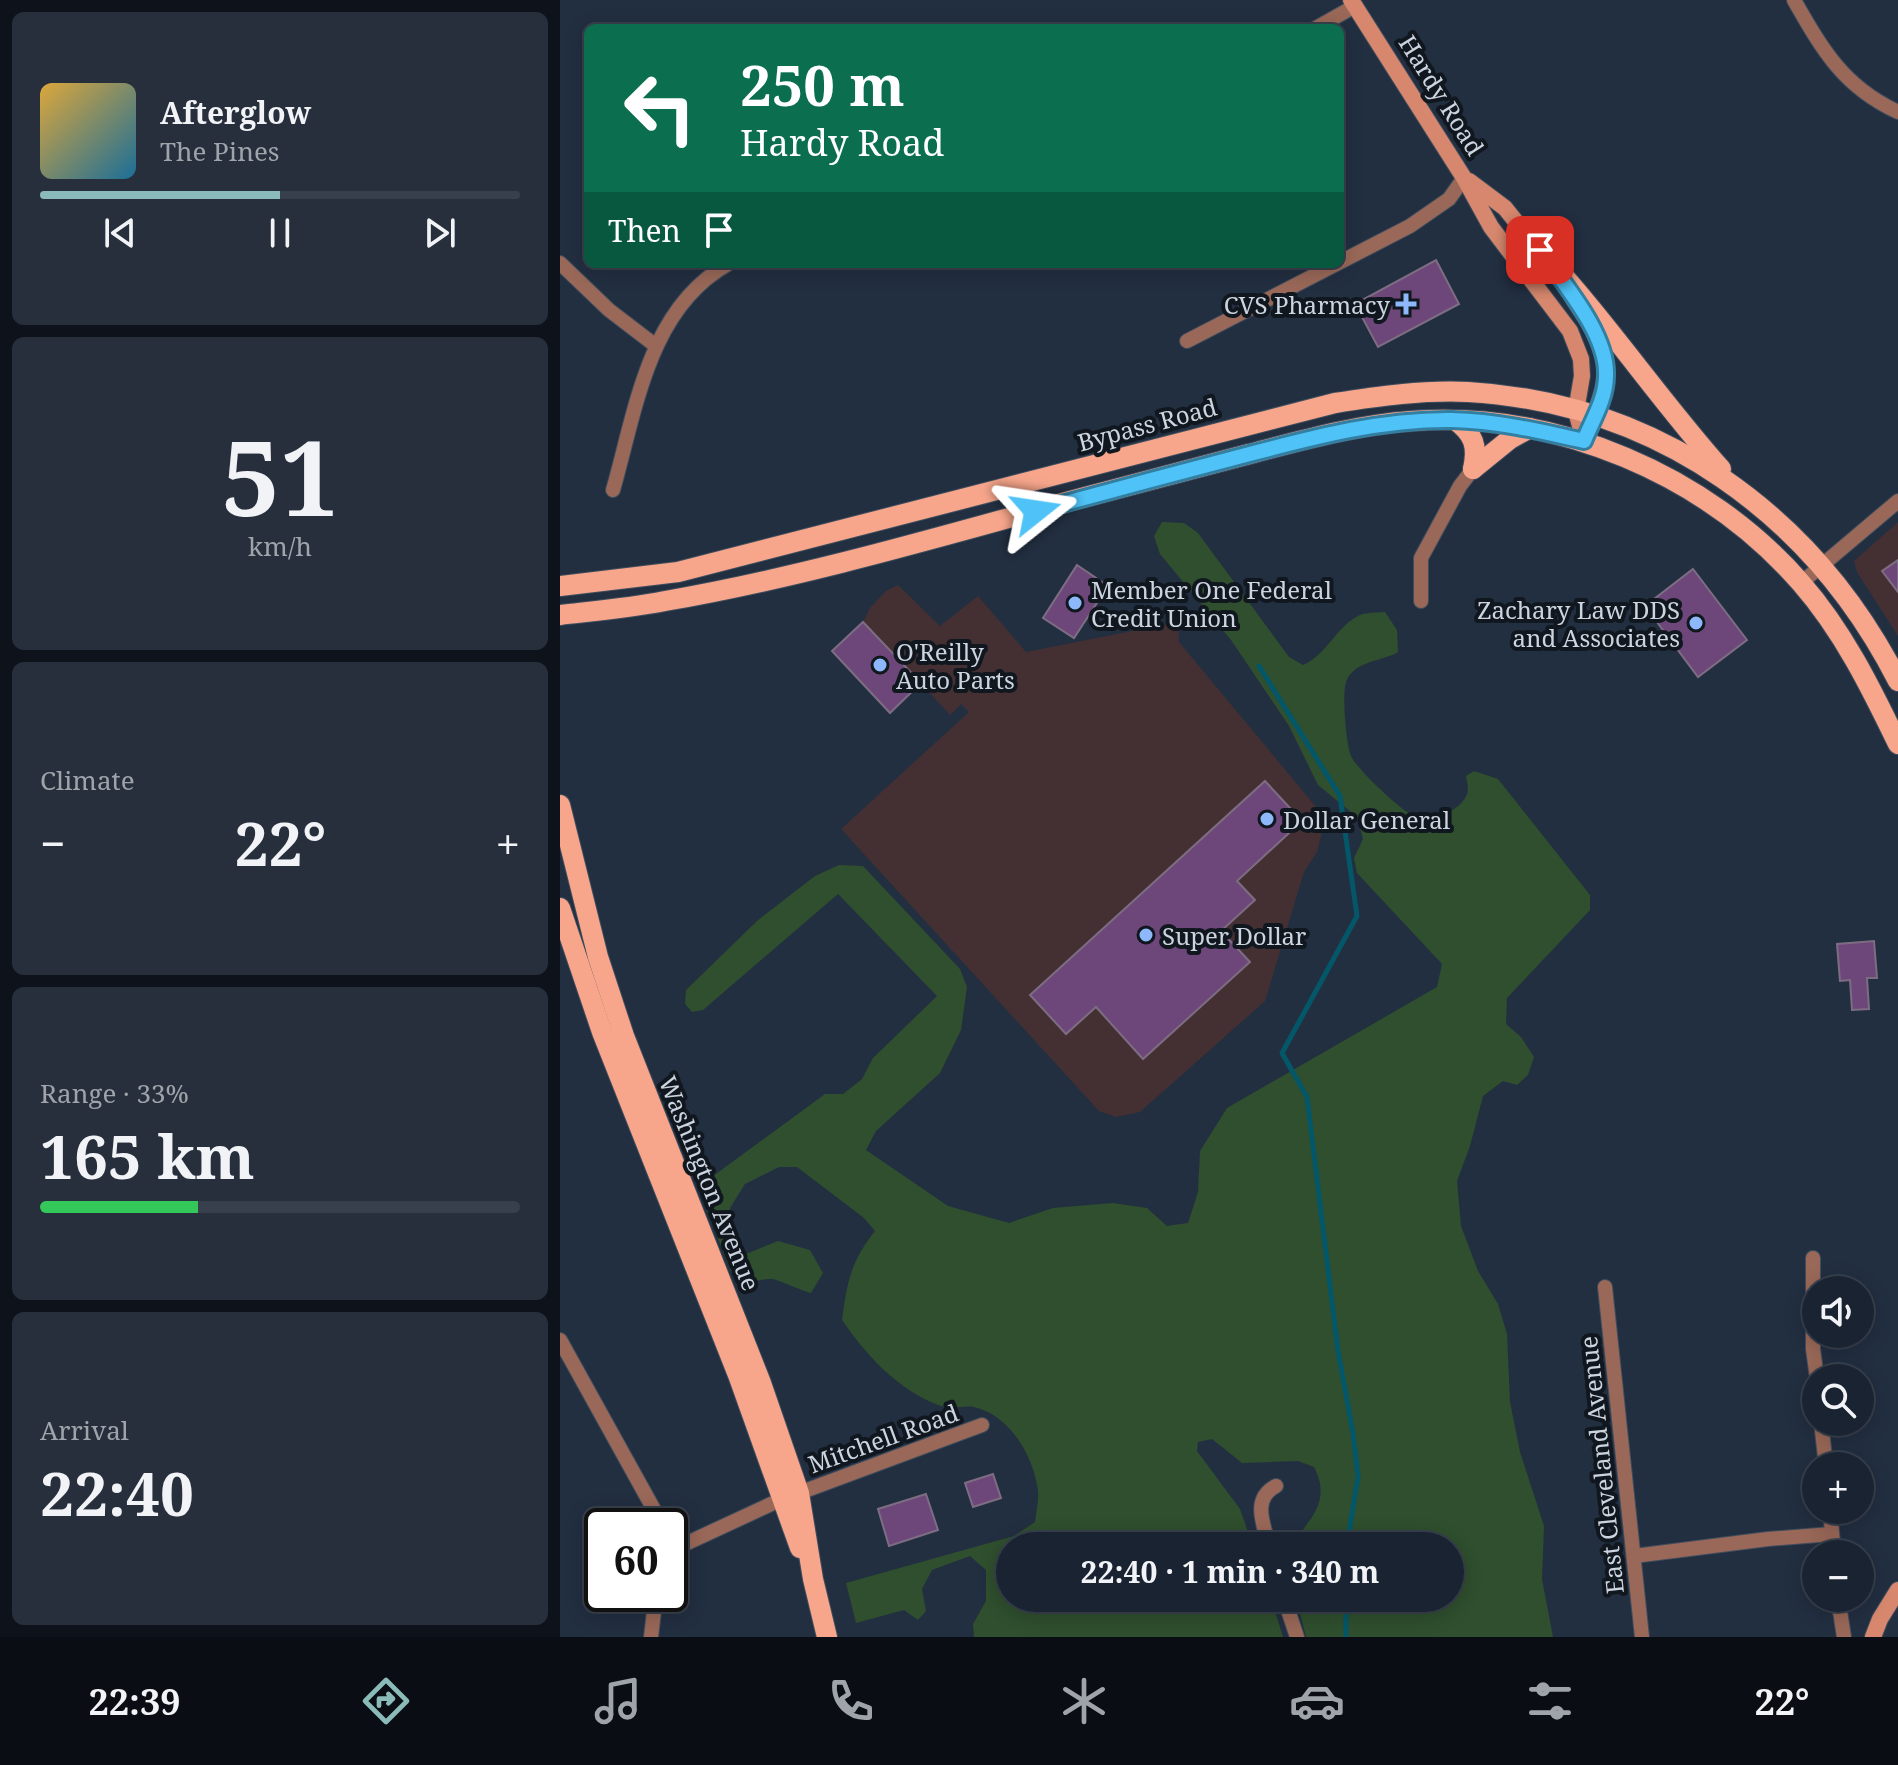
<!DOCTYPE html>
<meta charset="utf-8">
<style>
:root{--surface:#1a2331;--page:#272f3d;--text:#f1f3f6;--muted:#9fa4ab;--line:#38404d;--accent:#8bbbb9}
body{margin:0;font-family:"Noto Serif",serif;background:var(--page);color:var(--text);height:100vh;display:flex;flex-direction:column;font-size:30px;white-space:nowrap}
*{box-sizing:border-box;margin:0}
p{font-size:26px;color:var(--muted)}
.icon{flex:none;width:44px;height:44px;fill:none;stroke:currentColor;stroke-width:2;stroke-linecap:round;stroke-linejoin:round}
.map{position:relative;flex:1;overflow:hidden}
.details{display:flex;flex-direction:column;gap:12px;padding:12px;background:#0e131b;width:560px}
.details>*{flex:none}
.hud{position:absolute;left:24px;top:24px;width:760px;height:244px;border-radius:12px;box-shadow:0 4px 20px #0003,0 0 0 2px var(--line);background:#0b6e4f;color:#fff;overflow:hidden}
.buttons{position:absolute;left:1242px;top:1276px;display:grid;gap:16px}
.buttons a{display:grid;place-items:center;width:72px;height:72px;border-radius:50%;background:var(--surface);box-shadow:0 4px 20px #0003,0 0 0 2px var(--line);font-size:40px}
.speed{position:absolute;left:24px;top:1508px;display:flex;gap:16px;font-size:40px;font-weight:700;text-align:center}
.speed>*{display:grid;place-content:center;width:104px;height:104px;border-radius:50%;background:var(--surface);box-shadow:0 4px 20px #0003,0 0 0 2px var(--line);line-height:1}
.speed .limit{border:4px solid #111;border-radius:12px;background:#fff;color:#111}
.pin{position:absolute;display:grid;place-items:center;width:68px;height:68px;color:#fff;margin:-34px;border-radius:16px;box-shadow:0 4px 12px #0006}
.me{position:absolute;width:88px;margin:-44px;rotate:75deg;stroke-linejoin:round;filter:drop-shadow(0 0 6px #0008)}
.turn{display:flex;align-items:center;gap:28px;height:168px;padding:0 24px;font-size:36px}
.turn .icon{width:104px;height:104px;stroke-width:2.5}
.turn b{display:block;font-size:56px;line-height:68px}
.then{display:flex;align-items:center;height:76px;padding:0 24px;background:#0003;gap:16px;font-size:30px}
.big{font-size:60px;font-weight:700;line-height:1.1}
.details .tile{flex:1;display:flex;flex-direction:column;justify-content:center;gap:12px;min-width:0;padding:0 28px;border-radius:12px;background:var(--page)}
.details .dial{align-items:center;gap:0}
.dial b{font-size:104px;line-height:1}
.song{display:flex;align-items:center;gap:24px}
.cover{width:96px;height:96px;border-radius:12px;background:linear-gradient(135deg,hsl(40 70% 55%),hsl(200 70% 35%))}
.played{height:8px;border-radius:4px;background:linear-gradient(90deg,var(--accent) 50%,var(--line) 50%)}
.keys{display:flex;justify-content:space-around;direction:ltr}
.heat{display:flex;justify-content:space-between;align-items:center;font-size:44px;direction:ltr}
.charge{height:12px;border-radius:6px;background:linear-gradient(90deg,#34c759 33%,var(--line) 0)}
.trip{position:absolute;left:436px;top:1532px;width:468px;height:80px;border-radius:40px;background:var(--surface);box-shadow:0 4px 20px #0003,0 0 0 2px var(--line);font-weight:700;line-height:80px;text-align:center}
.tabs{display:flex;height:128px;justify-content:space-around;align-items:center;background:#0a0e14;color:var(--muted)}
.tabs .icon{width:56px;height:56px}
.tabs .selected{color:var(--accent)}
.tabs b{font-size:36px;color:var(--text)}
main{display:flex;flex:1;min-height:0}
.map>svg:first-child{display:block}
</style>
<main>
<section class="details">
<div class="tile">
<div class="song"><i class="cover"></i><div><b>Afterglow</b><p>The Pines</p></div></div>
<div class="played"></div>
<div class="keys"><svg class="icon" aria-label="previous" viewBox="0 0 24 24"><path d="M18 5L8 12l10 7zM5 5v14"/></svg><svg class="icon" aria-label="pause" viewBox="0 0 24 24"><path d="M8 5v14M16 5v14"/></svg><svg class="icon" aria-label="next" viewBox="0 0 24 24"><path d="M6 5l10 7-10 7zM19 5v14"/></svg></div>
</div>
<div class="tile dial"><b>51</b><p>km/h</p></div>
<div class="tile"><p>Climate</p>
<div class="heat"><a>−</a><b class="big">22°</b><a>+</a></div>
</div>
<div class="tile"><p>Range · 33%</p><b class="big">165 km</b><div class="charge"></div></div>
<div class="tile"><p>Arrival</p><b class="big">22:40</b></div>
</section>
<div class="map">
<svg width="1338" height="1637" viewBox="0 0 1338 1637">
<rect width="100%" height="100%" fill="#222f41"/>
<g fill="#443032">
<polygon points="1338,522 1338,636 1297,572 1294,561"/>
<polygon points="338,585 380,626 418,596 466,652 618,622 619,642 757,808 762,831 757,852 744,872 705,1001 580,1112 556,1117 539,1111 281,829 409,712 401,704 390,715 361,683 330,713 272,651 303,622 310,608 326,591"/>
</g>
<path fill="#2f4f2e" d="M602,522L624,523L638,533L729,657L743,665C767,655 776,626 800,615C807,612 818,613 825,612L837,630L838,652C822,662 794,660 786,682C782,694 786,744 791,756C796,768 841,811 854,816C872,822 900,812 907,794C909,788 907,782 906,776L914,771L938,779L1030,895V910L947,998L946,1024L961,1037L974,1057L968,1075L957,1085L943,1081L923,1096L910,1146L897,1181L901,1226L918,1271L938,1304L947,1334L950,1402L960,1452L984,1526L982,1579L993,1637H746L736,1598H890V1546H731C750,1518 772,1502 754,1467L738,1461L682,1463L652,1439L638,1442L637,1451L680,1509L693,1546H450V1598H711L723,1637H414L413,1624L426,1601V1570L410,1556L372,1570L362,1589L366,1611L358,1620L344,1610L296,1623L286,1583L454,1536L475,1522C476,1512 479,1501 478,1491C474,1457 450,1415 414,1407C403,1405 389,1410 378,1405C337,1389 306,1355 282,1320C287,1282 291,1261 315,1231L304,1218L237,1167H219L185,1184L170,1208L175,1237L186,1254L218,1241L250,1250L263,1273L251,1293C242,1291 217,1279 212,1279C192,1279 197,1287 173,1277L144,1203L145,1182L265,1094H283L302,1079L313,1058L377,996L278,894L143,1010L132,1012L125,1004L126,990L197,921L255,876L279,865L303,866L400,969L407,987L401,1030L380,1073L316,1131L306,1150L388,1206L449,1223L493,1208L553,1203L587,1208L607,1226L628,1223L638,1192L640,1151L667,1108L877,987L882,964L797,873L794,858L803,839L797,817L758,785L729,726L671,640L600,554L594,536Z"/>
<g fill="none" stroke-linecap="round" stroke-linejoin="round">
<g stroke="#035768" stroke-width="5">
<polyline points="699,666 780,796 797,916 722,1053 747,1097 778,1351 793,1433 798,1476 787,1546"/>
<polyline points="786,1637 786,1598"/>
</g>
</g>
<g fill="#6e477a" stroke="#7d6d82" stroke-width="2">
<polygon points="876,260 899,304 818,347 795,304"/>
<polygon points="1338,560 1338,592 1322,571"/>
<polygon points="517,565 548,586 514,638 483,618"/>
<polygon points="1133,569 1187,640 1138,677 1085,606"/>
<polygon points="303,622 361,683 330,713 272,651"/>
<polygon points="705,781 742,821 677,881 695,900 661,931 690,962 583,1059 536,1007 506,1034 470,995"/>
<polygon points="1314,941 1317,978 1307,978 1309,1009 1292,1010 1290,980 1280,981 1277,944"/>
<polygon points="433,1474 441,1498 413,1507 405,1483"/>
<polygon points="366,1494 378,1530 329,1546 318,1509"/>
</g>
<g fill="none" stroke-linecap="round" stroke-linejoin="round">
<g stroke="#404d5d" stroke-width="16">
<g id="street">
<path d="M1234,0C1263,51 1284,87 1338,112"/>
<polyline points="756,28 795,6"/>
<polyline points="0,263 49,310 96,346"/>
<polyline points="627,341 850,226 889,199 904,178"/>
<path d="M53,490C76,410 88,309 168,264"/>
<polyline points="1241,583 1338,501"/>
<polyline points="861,601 861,558 900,486 913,469"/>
<polyline points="1253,1258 1253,1349 1257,1378"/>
<polyline points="1045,1287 1082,1637"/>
<polyline points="0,1340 103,1526"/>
<polyline points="1261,1422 1266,1466"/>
<polyline points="239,1493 422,1425"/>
<polyline points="1270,1510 1274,1554"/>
<path d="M709,1546C704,1525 691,1499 716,1486"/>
<polyline points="110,1551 222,1499"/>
<polyline points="1074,1556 1208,1539 1272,1534"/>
<polyline points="724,1598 737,1637"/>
<polyline points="1278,1598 1284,1637"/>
<polyline points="91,1637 96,1594"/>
</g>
</g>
<g stroke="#404d5d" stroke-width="18">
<g id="secondary">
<polyline points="791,0 904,178 931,227 1010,331 1021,359 1022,376 1016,411 1024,441"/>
<polyline points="909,181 945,208 985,258"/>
<path d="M1014,300C1049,352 1055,367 1030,426"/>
<polyline points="1313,1637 1320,1619 1338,1590"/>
</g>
</g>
<g stroke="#404d5d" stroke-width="22">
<g id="primary">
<path d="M980,250C1045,319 1098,398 1161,469"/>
<path d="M895,420C914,434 918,446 913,469"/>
<polyline points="913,469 950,439 970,428"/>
<path d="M0,586L118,572L775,403C819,396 863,390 908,392C1097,403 1253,514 1338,681"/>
<path d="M0,615C35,611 70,608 105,601C243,577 379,537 514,500C573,485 631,469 689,454C743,440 796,425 851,421C996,410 1147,475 1241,583C1283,631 1311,688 1338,744"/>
<polyline points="0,805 38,957 64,1036 201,1383 239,1493 253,1579 267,1637"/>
<polyline points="0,908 42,1032 178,1375 240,1548"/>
</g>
</g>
<use href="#street" stroke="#996858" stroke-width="14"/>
<use href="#secondary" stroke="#d6876d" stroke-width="16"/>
<use href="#primary" stroke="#f7a68b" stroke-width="20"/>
</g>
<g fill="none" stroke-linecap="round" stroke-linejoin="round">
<g stroke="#337fa1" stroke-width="20">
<path id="route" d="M476,511C545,492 613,474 682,456C751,438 820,419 892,420C937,421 980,431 1024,441C1032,421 1046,399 1046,376C1048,334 1003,283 980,250"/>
</g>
<use href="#route" stroke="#4fc3f7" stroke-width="14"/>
</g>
<g fill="#8db9fc" stroke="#11171f" stroke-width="3">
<path d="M842 292h8v8h8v8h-8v8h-8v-8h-8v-8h8z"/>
<circle cx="515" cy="603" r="8"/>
<circle cx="1136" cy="623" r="8"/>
<circle cx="320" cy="665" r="8"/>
<circle cx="707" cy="819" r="8"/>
<circle cx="586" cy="935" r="8"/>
</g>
<g text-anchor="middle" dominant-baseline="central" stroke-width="8" stroke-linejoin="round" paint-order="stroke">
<g font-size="24" fill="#cbd4df" stroke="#11171f">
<text transform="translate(882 95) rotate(58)">Hardy Road</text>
<text transform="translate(587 424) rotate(-15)">Bypass Road</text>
<text transform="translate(150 1183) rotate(68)">Washington Avenue</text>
<text transform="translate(323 1438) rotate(-20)">Mitchell Road</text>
<text transform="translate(1041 1465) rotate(-96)">East Cleveland Avenue</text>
</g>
<g font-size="24" fill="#cbd4df" stroke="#11171f" text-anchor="start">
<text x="830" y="304" text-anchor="end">CVS Pharmacy</text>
<text x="531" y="589">Member One Federal<tspan x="531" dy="28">Credit Union</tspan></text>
<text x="1120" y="609" text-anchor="end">Zachary Law DDS<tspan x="1120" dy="28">and Associates</tspan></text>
<text x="336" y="651">O'Reilly<tspan x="336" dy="28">Auto Parts</tspan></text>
<text x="723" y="819">Dollar General</text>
<text x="602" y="935">Super Dollar</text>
</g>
</g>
</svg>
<div class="buttons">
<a><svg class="icon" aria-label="sound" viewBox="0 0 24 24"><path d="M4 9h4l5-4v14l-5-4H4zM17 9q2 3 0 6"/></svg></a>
<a><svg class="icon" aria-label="search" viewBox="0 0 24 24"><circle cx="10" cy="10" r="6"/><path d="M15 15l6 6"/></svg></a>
<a>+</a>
<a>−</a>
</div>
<div class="speed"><div class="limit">60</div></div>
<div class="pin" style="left:980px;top:250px;background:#d93025"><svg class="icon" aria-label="arrive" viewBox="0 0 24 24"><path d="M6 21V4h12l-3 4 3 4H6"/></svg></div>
<svg class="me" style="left:476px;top:511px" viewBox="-20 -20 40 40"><path d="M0-17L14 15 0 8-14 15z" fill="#4fc3f7" stroke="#fff" stroke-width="4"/></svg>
<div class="trip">22:40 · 1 min · 340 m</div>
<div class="hud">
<div class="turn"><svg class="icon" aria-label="left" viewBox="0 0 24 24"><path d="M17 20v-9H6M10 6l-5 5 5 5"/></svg><div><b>250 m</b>Hardy Road</div></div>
<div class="then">Then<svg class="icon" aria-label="arrive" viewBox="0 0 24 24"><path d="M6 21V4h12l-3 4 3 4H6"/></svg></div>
</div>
</div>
</main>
<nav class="tabs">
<b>22:39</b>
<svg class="icon selected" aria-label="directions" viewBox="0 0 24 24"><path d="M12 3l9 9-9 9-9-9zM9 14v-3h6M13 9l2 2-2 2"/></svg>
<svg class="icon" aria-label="music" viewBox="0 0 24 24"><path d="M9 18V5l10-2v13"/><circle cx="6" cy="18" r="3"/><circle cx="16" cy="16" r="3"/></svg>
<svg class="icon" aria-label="phone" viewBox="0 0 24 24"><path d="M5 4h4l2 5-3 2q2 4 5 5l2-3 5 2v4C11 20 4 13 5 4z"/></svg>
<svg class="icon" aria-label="climate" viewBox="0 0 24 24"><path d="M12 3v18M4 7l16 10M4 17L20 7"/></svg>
<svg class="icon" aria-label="car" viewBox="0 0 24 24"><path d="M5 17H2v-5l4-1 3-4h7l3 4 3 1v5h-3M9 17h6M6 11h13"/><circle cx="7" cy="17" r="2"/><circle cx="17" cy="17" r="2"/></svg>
<svg class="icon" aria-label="filters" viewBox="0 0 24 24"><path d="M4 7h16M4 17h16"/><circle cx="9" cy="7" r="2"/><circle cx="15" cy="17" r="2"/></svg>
<b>22°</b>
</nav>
